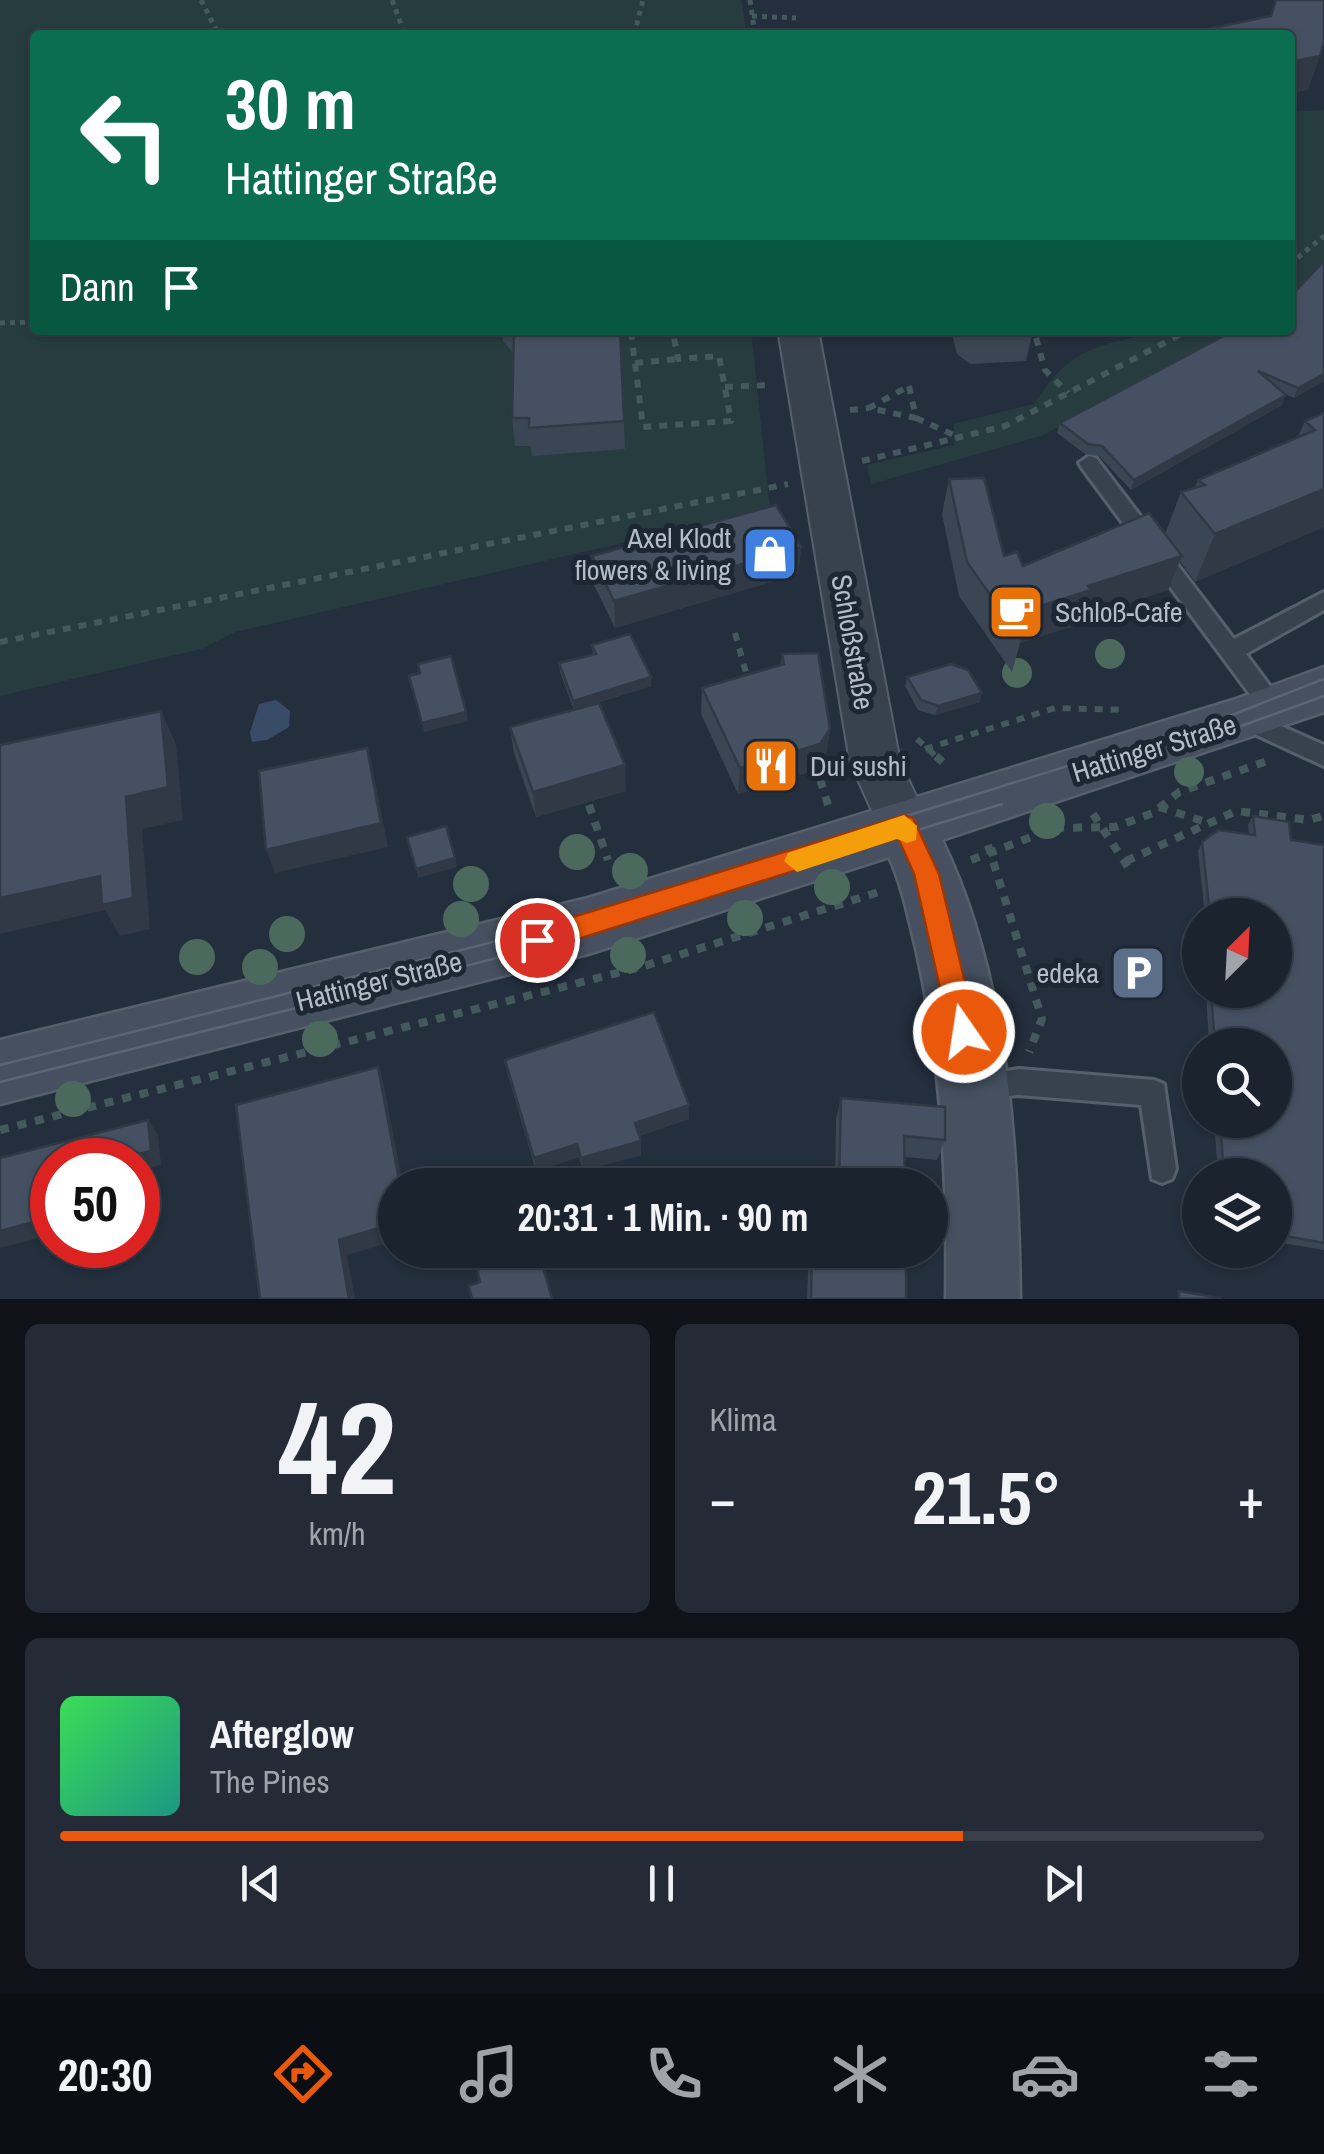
<!DOCTYPE html>
<html lang="de">
<meta charset="utf-8">
<style>
:root{--surface:#1b232e;--page:#242b36;--text:#f1f3f6;--muted:#a0a4aa;--line:#39404a;--accent:#ea580c}
body{margin:0;font-family:"Archivo Narrow",sans-serif;background:var(--page);color:var(--text);height:100vh;display:flex;flex-direction:column;font-size:38px;white-space:nowrap}
*{box-sizing:border-box;margin:0}
p{font-size:32px;color:var(--muted)}
.icon{flex:none;width:55px;height:55px;fill:none;stroke:currentColor;stroke-width:2;stroke-linecap:round;stroke-linejoin:round}
.map{position:relative;height:1299px;overflow:hidden}
.details{display:flex;flex-direction:column;gap:25px;padding:25px;background:#0f1319;flex:1}
.details>*{flex:none}
.top-card{position:absolute;left:30px;top:30px;width:1265px;height:305px;border-radius:10px;box-shadow:0 2px 8px #0004,0 0 0 2px var(--line);background:#0b6e4f;color:#fff;overflow:hidden}
.needle{width:65px;rotate:24deg}
.controls{position:absolute;left:1182px;top:898px;display:grid;gap:20px}
.controls a{display:grid;place-items:center;width:110px;height:110px;border-radius:50%;background:var(--surface);box-shadow:0 2px 8px #0004,0 0 0 2px var(--line);font-size:50px}
.speed{position:absolute;left:30px;top:1138px;display:flex;gap:20px;font-size:50px;font-weight:700;text-align:center}
.speed>*{display:grid;place-content:center;width:130px;height:130px;border-radius:50%;background:var(--surface);box-shadow:0 2px 8px #0004,0 0 0 2px var(--line);line-height:1}
.speed .limit{border:15px solid #d22;background:#fff;color:#111}
.pin{position:absolute;display:grid;place-items:center;width:85px;height:85px;color:#fff;margin:-42px;border:5px solid #fff;border-radius:50%;box-shadow:0 2px 10px #0007}
.me{position:absolute;width:110px;margin:-55px;rotate:347deg;stroke-linejoin:round;filter:drop-shadow(0 0 8px #0008)}
.turn{display:flex;align-items:center;gap:35px;height:210px;padding:0 30px;font-size:45px}
.turn .icon{width:130px;height:130px;stroke-width:2.5}
.turn b{display:block;font-size:70px;line-height:85px}
.then{display:flex;align-items:center;height:95px;padding:0 30px;background:#0003;gap:20px;font-size:38px}
.big{font-size:75px;font-weight:800;line-height:1.1}
.details .card{flex:1;display:flex;flex-direction:column;justify-content:center;gap:15px;min-width:0;padding:0 35px;border-radius:15px;background:var(--page)}
.details .dial{align-items:center;gap:0}
.dial b{font-size:130px;line-height:1}
.song{display:flex;align-items:center;gap:30px}
.cover{width:120px;height:120px;border-radius:15px;background:linear-gradient(135deg,hsl(130 70% 55%),hsl(170 70% 35%))}
.played{height:10px;border-radius:5px;background:linear-gradient(90deg,var(--accent) 75%,var(--line) 75%)}
.keys{display:flex;justify-content:space-around;direction:ltr}
.heat{display:flex;justify-content:space-between;align-items:center;font-size:55px;direction:ltr}
.details .tiles{flex:1;display:grid;gap:25px;grid-template-columns:1fr 1fr}
.card:last-child{grid-column:span 2}
.trip{position:absolute;left:378px;top:1168px;width:570px;height:100px;border-radius:50px;background:var(--surface);box-shadow:0 2px 8px #0004,0 0 0 2px var(--line);font-weight:800;line-height:100px;text-align:center}
.tabs{display:flex;height:160px;justify-content:space-around;align-items:center;background:#0b0e12;color:var(--muted)}
.tabs .icon{width:70px;height:70px}
.tabs .on{color:var(--accent)}
.tabs b{font-size:45px;color:var(--text)}
.map>svg:first-child{display:block}
</style>
<div class="map">
<svg width="1324" height="1299" viewBox="0 0 1324 1299">
<rect width="100%" height="100%" fill="#242f3e"/>
<g fill="#263c3f">
<polygon points="0,0 741,0 747,35 35,35 35,330 751,330 770,509 235,632 201,649 0,696"/>
<polygon points="1324,110 1324,263 1290,296 1290,112"/>
<path d="M1140,330H1242L1041,436L871,484L867,465L954,445V424L1034,404C1066,356 1084,348 1140,336Z"/>
</g>
<polygon fill="#394c67" points="276,700 290,711 289,727 267,740 252,742 250,732 259,704"/>
<g fill="none" stroke-linecap="round" stroke-linejoin="round">
<g stroke="#565f6c" stroke-width="6">
<g id="service">
<polygon points="1089,456 1096,458 1234,639 1324,592 1324,610 1246,654 1282,702 1286,709 1282,716 1266,716 1082,468 1079,463"/>
<polygon points="1245,710 1324,745 1324,766 1237,726 1233,719 1237,712"/>
<polygon points="1019,1069 1154,1080 1164,1084 1176,1169 1172,1179 1162,1183 1152,1179 1141,1105 1019,1095 976,1099 966,1095 962,1086 966,1077"/>
</g>
</g>
<g stroke="#565f6c" stroke-width="4">
<polygon id="minor" points="778,330 818,330 900,762 930,826 922,842 904,848 886,842 850,762"/>
</g>
<g stroke="#565f6c" stroke-width="5">
<path id="secondary" d="M1324,667V712L942,840C1009,978 1018,1148 1020,1299H946C948,1183 942,1067 917,953C909,921 903,887 889,857L588,954L0,1104V1040L588,898L1233,700Z"/>
</g>
<g stroke="#44595c" stroke-width="5" stroke-dasharray="5 5" stroke-linecap="butt">
<polyline points="201,0 219,35"/>
<polyline points="392,0 405,35"/>
<polyline points="750,0 755,35"/>
<polyline points="752,16 796,18"/>
<polyline points="634,35 643,0"/>
<polyline points="1290,264 1324,236"/>
<polyline points="0,323 35,322"/>
<polyline points="631,330 632,334"/>
<polyline points="673,330 674,334"/>
<polyline points="1035,334 1048,334 1046,330"/>
<polyline points="1180,334 1188,330"/>
</g>
<g stroke="#44595c" stroke-width="6" stroke-dasharray="8 8" stroke-linecap="butt">
<polyline points="631,332 643,427 731,421 719,356 678,359 673,332"/>
<polyline points="1047,332 1035,334 1045,370 1068,393"/>
<polyline points="635,363 678,359"/>
<polygon points="909,386 916,418 869,408"/>
<polyline points="725,387 769,385"/>
<polyline points="850,410 869,408"/>
<polyline points="916,418 956,436"/>
<polyline points="862,461 1005,426 1185,332"/>
<polyline points="735,633 748,680"/>
<polyline points="0,642 788,484"/>
<polyline points="917,739 939,759"/>
<polyline points="925,749 1055,708 1126,710"/>
</g>
<g stroke="#44595c" stroke-width="8" stroke-dasharray="9 9" stroke-linecap="butt">
<polyline points="936,756 948,767"/>
<polyline points="780,781 786,791"/>
<polyline points="589,805 608,860"/>
<polyline points="828,805 821,782 837,774"/>
<polyline points="1159,807 1209,823"/>
<polyline points="1093,814 1132,873"/>
<polyline points="988,845 1042,1019 1029,1052"/>
<polyline points="971,860 1055,828 1115,827 1153,813 1179,792 1267,761"/>
<polyline points="1126,861 1236,811 1309,820 1323,816"/>
<polyline points="0,1130 641,967 882,891"/>
</g>
<use href="#service" fill="#38414e" fill-rule="evenodd"/>
<use href="#minor" fill="#38414e" fill-rule="evenodd"/>
<use href="#secondary" fill="#465061" fill-rule="evenodd"/>
<g stroke="#5a6575" stroke-width="2.5">
<polyline points="1211,737 1324,696"/>
<polyline points="921,829 1002,804"/>
<polyline points="0,1065 525,934 1229,716 1324,679"/>
<polyline points="0,1082 553,944 811,863"/>
</g>
</g>
<g fill="#4b6a5d">
<circle cx="1110" cy="654" r="15"/>
<circle cx="1017" cy="673" r="15"/>
<circle cx="1189" cy="772" r="15"/>
<circle cx="1047" cy="821" r="18"/>
<circle cx="577" cy="852" r="18"/>
<circle cx="630" cy="871" r="18"/>
<circle cx="471" cy="884" r="18"/>
<circle cx="832" cy="887" r="18"/>
<circle cx="745" cy="918" r="18"/>
<circle cx="461" cy="919" r="18"/>
<circle cx="287" cy="934" r="18"/>
<circle cx="628" cy="955" r="18"/>
<circle cx="197" cy="957" r="18"/>
<circle cx="260" cy="967" r="18"/>
<circle cx="320" cy="1039" r="18"/>
<circle cx="73" cy="1099" r="18"/>
</g>
<g fill="#3b4654">
<polygon points="502,330 620,330 625,449 532,456 531,446 515,446 512,418 514,354 503,341"/>
<polygon points="951,330 1033,330 1026,361 970,364 957,354"/>
<polygon points="1235,330 1324,381 1294,398 1285,394 1282,405 1131,490 1099,456 1085,454 1057,433 1060,423"/>
<polygon points="1324,413 1324,527 1195,582 1180,561 1168,590 1082,618 1080,624 1020,643 1012,672 959,596 942,514 949,479 1004,556 1023,566 1165,534 1181,492 1195,487 1198,480 1298,437 1305,421"/>
<polygon points="801,547 798,574 615,628 593,583 592,556"/>
<polygon points="592,645 651,677 651,686 578,709 626,791 536,817 514,753 510,727 574,710 560,672 559,663 593,654"/>
<polygon points="782,654 830,729 826,755 816,770 738,794 701,714 702,688 781,665"/>
<polygon points="907,677 980,702 935,715 918,710 905,686"/>
<polygon points="1253,816 1291,840 1324,845 1324,1250 1275,1242 1275,1175 1218,1175 1214,1120 1275,1120 1275,1045 1209,1045 1206,990 1275,990 1275,915 1205,915 1198,851 1202,842 1249,834 1248,825"/>
<polygon points="505,1060 689,1119 639,1136 641,1155 583,1171 579,1157 536,1171 508,1075"/>
<polygon points="841,1098 945,1140 937,1160 905,1157 905,1185 835,1185 836,1119"/>
<polygon points="809,1250 906,1250 906,1299 807,1299"/>
</g>
<g fill="#303945">
<polygon points="1320,56 1308,90 1290,94 1290,62"/>
<polygon points="1324,374 1324,381 1294,398 1298,388"/>
<polygon points="1286,395 1282,405 1131,490 1134,480"/>
<polygon points="1324,489 1324,527 1195,582 1215,534"/>
<polygon points="801,547 798,574 615,628 614,601"/>
<polygon points="1182,556 1168,590 1082,618 1080,624 1020,643 1021,639 1018,613 1088,586"/>
<polygon points="651,677 651,686 574,710 573,701"/>
<polygon points="982,693 980,702 935,715 938,706"/>
<polygon points="161,711 176,744 183,820 142,829 150,929 120,936 105,910 0,934 0,898 126,797"/>
<polygon points="466,712 468,721 424,732 422,723"/>
<polygon points="830,729 826,755 816,770 738,794 740,768"/>
<polygon points="367,748 373,772 388,847 275,873 266,850"/>
<polygon points="625,765 626,791 536,817 533,792"/>
<polygon points="455,858 457,867 418,878 416,869"/>
<polygon points="378,1067 384,1086 403,1185 400,1185"/>
<polygon points="689,1105 689,1119 635,1137 635,1123"/>
<polygon points="148,1120 158,1135 161,1165 138,1171 138,1160 121,1160"/>
<polygon points="641,1141 641,1155 583,1171 581,1158"/>
<polygon points="577,1144 579,1157 536,1171 534,1158"/>
<polygon points="52,1217 52,1234 0,1248 0,1231"/>
<polygon points="395,1223 395,1241 347,1255 355,1299 349,1299 339,1240"/>
</g>
<g fill="#455162" stroke="#303945" stroke-width="2.5">
<polygon points="1276,0 1324,0 1324,41 1320,56 1290,62 1290,35 1179,35 1271,16"/>
<polygon points="1324,261 1324,374 1298,388 1258,371 1286,395 1134,480 1102,446 1088,444 1060,423 1235,330 1290,330 1290,297"/>
<polygon points="514,330 620,330 624,421 529,428 529,418 512,418"/>
<polygon points="1324,413 1324,489 1215,534 1181,492 1205,485 1198,480 1315,430 1305,421"/>
<polygon points="984,478 1004,556 1017,552 1023,566 1149,513 1182,556 1088,586 1091,590 1018,613 1021,639 967,562 949,479"/>
<polygon points="776,505 801,547 614,601 592,556"/>
<polygon points="630,634 651,677 573,701 559,663 596,654 592,645"/>
<polygon points="818,653 830,729 820,744 740,768 702,688 784,664 782,654"/>
<polygon points="451,656 466,712 422,723 409,676 420,673 418,664"/>
<polygon points="951,664 968,670 982,693 938,706 921,700 907,677"/>
<polygon points="599,703 625,765 533,792 510,727"/>
<polygon points="161,711 168,787 126,797 133,898 102,905 100,876 0,898 0,745"/>
<polygon points="367,748 381,823 266,850 259,771"/>
<polygon points="1253,816 1289,822 1291,840 1324,845 1324,1243 1275,1234 1275,1175 1224,1175 1220,1120 1275,1120 1275,1045 1215,1045 1211,990 1275,990 1275,915 1210,915 1202,842 1218,830 1255,835"/>
<polygon points="446,826 455,858 416,869 407,837"/>
<polygon points="654,1012 689,1105 635,1123 641,1141 581,1158 577,1144 534,1158 505,1060"/>
<polygon points="378,1067 400,1185 395,1185 395,1223 339,1240 349,1299 260,1299 236,1105"/>
<polygon points="841,1098 945,1107 945,1140 904,1136 905,1185 839,1185"/>
<polygon points="148,1120 151,1151 121,1158 121,1160 52,1160 52,1217 0,1231 0,1158"/>
<polygon points="812,1250 906,1250 906,1299 811,1299"/>
<polygon points="525,1254 529,1265 541,1260 552,1299 472,1299 469,1286 480,1282 477,1270"/>
<polygon points="1179,1291 1220,1298 1220,1299 1179,1299"/>
</g>
<polygon fill="#ea580c" stroke="#983908" stroke-width="2.5" points="904,815 913,818 939,874 977,1032 973,1041 964,1045 954,1041 950,1032 914,874 898,838 537,952 527,948 524,940 527,932 537,928"/>
<polygon fill="#f59e0b" points="904,815 917,826 916,840 907,843 897,839 797,872 784,861 788,853"/>
<defs>
<g id="shop-square" transform="scale(2.875)"><rect x="-9" y="-9" width="18" height="18" rx="4" fill="#3f7fe0" stroke="#1d2633"/><path d="M-5-2.5h2.3a2.7 3.5 0 0 1 5.4 0H5L5.5 6h-11ZM-1.5-2.5h3a1.5 2.3 0 0 0-3 0Z" fill="#fff"/></g>
<g id="cafe-square" transform="scale(2.875)"><rect x="-9" y="-9" width="18" height="18" rx="4" fill="#e8710a" stroke="#1d2633"/><path d="M-5.5-4.5H6V0H3Q3 3.5 0 3.5H-2.5Q-5.5 3.5-5.5 0ZM3-3.2v2h1.7v-2ZM-6 4.5H4V6H-6Z" fill="#fff"/></g>
<g id="restaurant-square" transform="scale(2.875)"><rect x="-9" y="-9" width="18" height="18" rx="4" fill="#e8710a" stroke="#1d2633"/><path d="M-5-6h1v4h1v-4h1v4h1v-4h1v5L-1.5 .5V6h-2V.5L-5-1ZM5-6V6H3V1.5H1.5Q1.5-4 5-6Z" fill="#fff"/></g>
<g id="parking-square" transform="scale(2.875)"><rect x="-9" y="-9" width="18" height="18" rx="4" fill="#5c6f8a" stroke="#1d2633"/><path d="M-3.5-5.5H1a3.5 3.5 0 0 1 0 7H-1V5.5H-3.5ZM-1-3.4V-.6H.8a1.4 1.4 0 0 0 0-2.8Z" fill="#fff"/></g>
</defs>
<g fill-rule="evenodd">
<use href="#shop-square" x="770" y="554"/>
<use href="#cafe-square" x="1016" y="612"/>
<use href="#restaurant-square" x="771" y="766"/>
<use href="#parking-square" x="1138" y="973"/>
</g>
<g text-anchor="middle" dominant-baseline="central" stroke-width="10" stroke-linejoin="round" paint-order="stroke">
<g font-size="28" fill="#b4bcc9" stroke="#1d2633" text-anchor="end">
<text x="731" y="538">Axel Klodt<tspan x="731" dy="32">flowers &amp; living</tspan></text>
<text x="1055" y="612" text-anchor="start">Schloß-Cafe</text>
<text x="810" y="766" text-anchor="start">Dui sushi</text>
<text x="1099" y="973">edeka</text>
</g>
<g font-size="28" fill="#b4bcc9" stroke="#1d2633">
<text transform="translate(853 642) rotate(80)">Schloßstraße</text>
<text transform="translate(1154 748) rotate(-17)">Hattinger Straße</text>
<text transform="translate(379 981) rotate(-14)">Hattinger Straße</text>
</g>
</g>
</svg>
<div class="controls">
<a><svg class="needle" viewBox="-14 -14 28 28"><path d="M0-13l5 13h-10z" fill="#e53935"/><path d="M0 13l5-13h-10z" fill="#a0a4aa"/></svg></a>
<a><svg class="icon" aria-label="search" viewBox="0 0 24 24"><circle cx="10" cy="10" r="6"/><path d="M15 15l6 6"/></svg></a>
<a><svg class="icon" aria-label="layers" viewBox="0 0 24 24"><path d="M12 4l9 5-9 5-9-5zM3 14l9 5 9-5"/></svg></a>
</div>
<div class="speed"><div class="limit">50</div></div>
<div class="pin" style="left:537px;top:940px;background:#d93025"><svg class="icon" aria-label="arrive" viewBox="0 0 24 24"><path d="M6 21V4h12l-3 4 3 4H6"/></svg></div>
<svg class="me" style="left:964px;top:1032px" viewBox="-20 -20 40 40"><circle r="17" fill="#ea580c" stroke="#fff" stroke-width="3"/><path d="M0-11L8 9 0 5-8 9z" fill="#fff"/></svg>
<div class="trip">20:31 · 1 Min. · 90 m</div>
<div class="top-card">
<div class="turn"><svg class="icon" aria-label="left" viewBox="0 0 24 24"><path d="M17 20v-9H6M10 6l-5 5 5 5"/></svg><div><b>30 m</b>Hattinger Straße</div></div>
<div class="then">Dann<svg class="icon" aria-label="arrive" viewBox="0 0 24 24"><path d="M6 21V4h12l-3 4 3 4H6"/></svg></div>
</div>
</div>
<section class="details">
<div class="tiles">
<div class="card dial"><b>42</b><p>km/h</p></div>
<div class="card"><p>Klima</p>
<div class="heat"><a>−</a><b class="big">21.5°</b><a>+</a></div>
</div>
<div class="card">
<div class="song"><i class="cover"></i><div><b>Afterglow</b><p>The Pines</p></div></div>
<div class="played"></div>
<div class="keys"><svg class="icon" aria-label="previous" viewBox="0 0 24 24"><path d="M18 5L8 12l10 7zM5 5v14"/></svg><svg class="icon" aria-label="pause" viewBox="0 0 24 24"><path d="M8 5v14M16 5v14"/></svg><svg class="icon" aria-label="next" viewBox="0 0 24 24"><path d="M6 5l10 7-10 7zM19 5v14"/></svg></div>
</div>
</div>
</section>
<nav class="tabs">
<b>20:30</b>
<svg class="icon on" aria-label="directions" viewBox="0 0 24 24"><path d="M12 3l9 9-9 9-9-9zM9 14v-3h6M13 9l2 2-2 2"/></svg>
<svg class="icon" aria-label="music" viewBox="0 0 24 24"><path d="M9 18V5l10-2v13"/><circle cx="6" cy="18" r="3"/><circle cx="16" cy="16" r="3"/></svg>
<svg class="icon" aria-label="phone" viewBox="0 0 24 24"><path d="M5 4h4l2 5-3 2q2 4 5 5l2-3 5 2v4C11 20 4 13 5 4z"/></svg>
<svg class="icon" aria-label="climate" viewBox="0 0 24 24"><path d="M12 3v18M4 7l16 10M4 17L20 7"/></svg>
<svg class="icon" aria-label="car" viewBox="0 0 24 24"><path d="M5 17H2v-5l4-1 3-4h7l3 4 3 1v5h-3M9 17h6M6 11h13"/><circle cx="7" cy="17" r="2"/><circle cx="17" cy="17" r="2"/></svg>
<svg class="icon" aria-label="filters" viewBox="0 0 24 24"><path d="M4 7h16M4 17h16"/><circle cx="9" cy="7" r="2"/><circle cx="15" cy="17" r="2"/></svg>
</nav>
